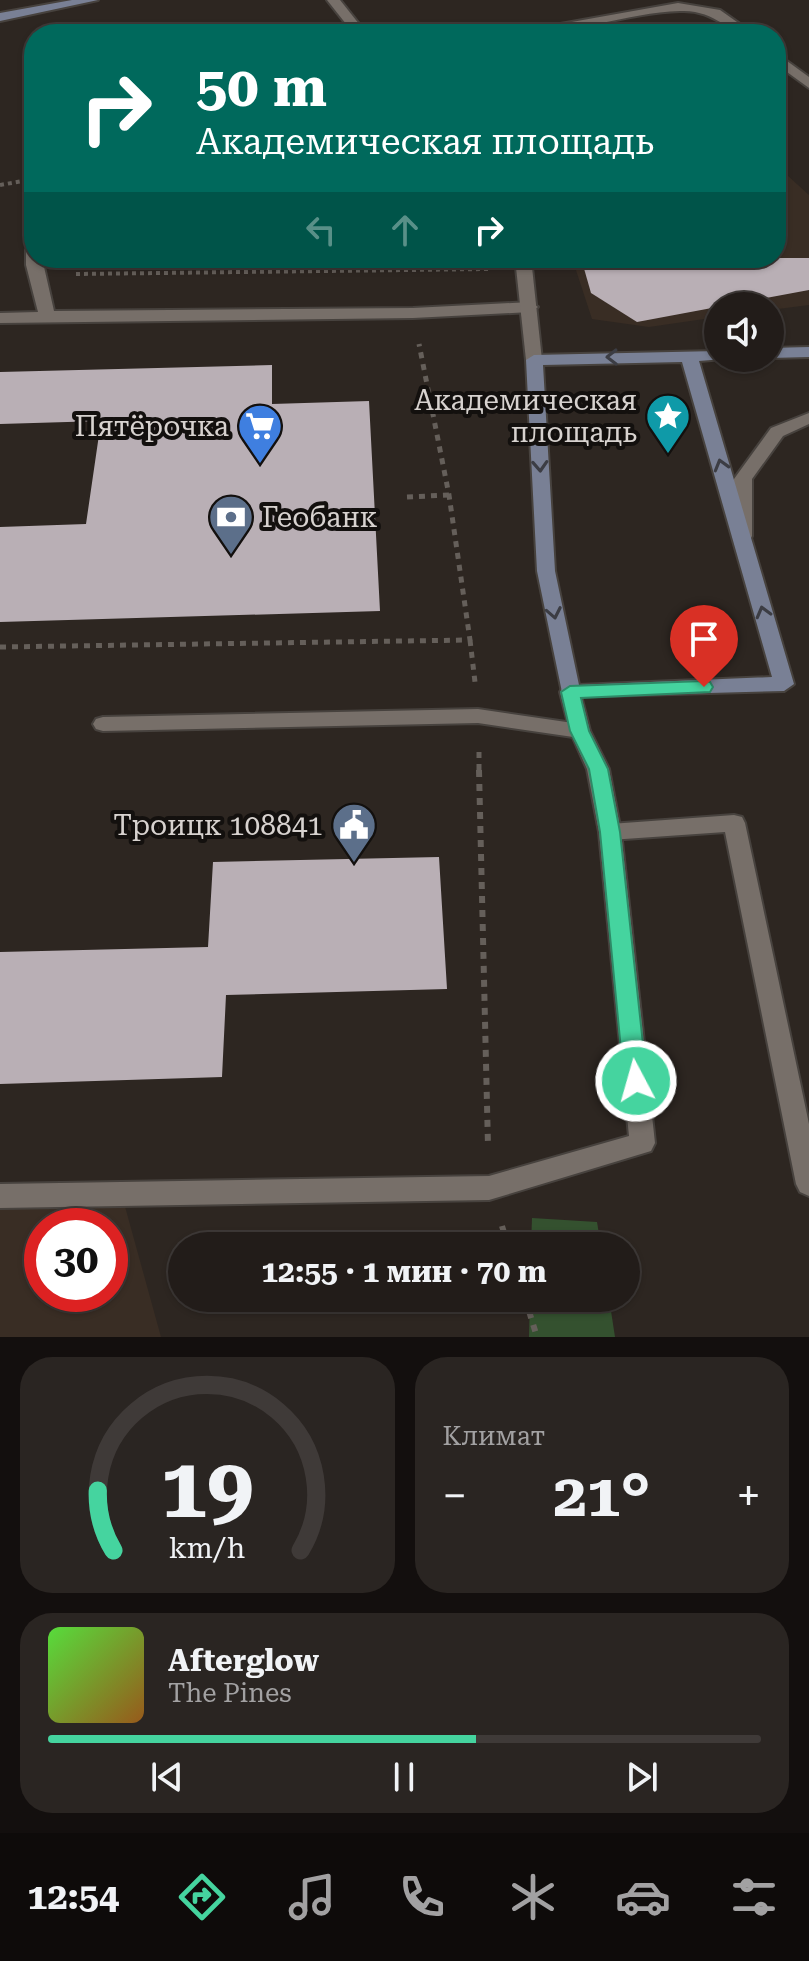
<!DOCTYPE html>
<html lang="ru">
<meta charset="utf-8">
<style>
:root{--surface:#221c19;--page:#2a2522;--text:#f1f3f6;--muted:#a2a1a2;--line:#3f3a38;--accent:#45d49f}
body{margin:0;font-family:"Roboto Serif",serif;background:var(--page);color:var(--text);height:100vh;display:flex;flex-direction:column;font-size:30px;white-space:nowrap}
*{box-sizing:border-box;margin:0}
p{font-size:26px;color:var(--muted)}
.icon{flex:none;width:44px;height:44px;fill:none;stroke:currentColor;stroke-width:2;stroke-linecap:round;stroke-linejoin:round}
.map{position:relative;height:1337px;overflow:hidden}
.sheet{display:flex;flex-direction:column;gap:20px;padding:20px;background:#130f0e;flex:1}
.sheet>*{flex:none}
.banner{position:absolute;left:24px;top:24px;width:762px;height:244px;border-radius:32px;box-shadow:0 2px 6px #0004,0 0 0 2px var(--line);background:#00695c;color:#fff;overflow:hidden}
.controls{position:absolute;left:704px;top:292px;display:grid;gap:16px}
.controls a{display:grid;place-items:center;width:80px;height:80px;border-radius:50%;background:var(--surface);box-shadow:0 2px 6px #0004,0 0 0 2px var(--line);font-size:40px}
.speed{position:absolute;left:24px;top:1208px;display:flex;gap:16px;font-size:40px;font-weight:700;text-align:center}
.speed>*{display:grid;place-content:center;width:104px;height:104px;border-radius:50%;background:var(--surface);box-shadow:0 2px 6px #0004,0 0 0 2px var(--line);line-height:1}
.speed .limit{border:12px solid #d22;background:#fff;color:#111}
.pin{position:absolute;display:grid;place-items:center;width:68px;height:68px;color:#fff;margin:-82px -34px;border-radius:50% 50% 50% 0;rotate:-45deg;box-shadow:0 0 8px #0007}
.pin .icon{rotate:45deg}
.me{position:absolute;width:88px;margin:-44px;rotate:354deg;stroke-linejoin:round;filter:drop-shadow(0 0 6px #0008)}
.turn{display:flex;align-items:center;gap:28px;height:168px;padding:0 40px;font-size:36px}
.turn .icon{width:104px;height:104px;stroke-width:2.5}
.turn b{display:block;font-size:56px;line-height:68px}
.lanes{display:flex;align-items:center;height:76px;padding:0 40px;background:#0003;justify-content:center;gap:40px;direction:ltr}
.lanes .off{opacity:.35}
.big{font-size:60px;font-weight:700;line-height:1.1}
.sheet .card{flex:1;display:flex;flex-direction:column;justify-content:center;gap:12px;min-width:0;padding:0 28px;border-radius:32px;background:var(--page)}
.sheet .dial{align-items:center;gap:0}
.dial svg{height:208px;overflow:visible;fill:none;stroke:var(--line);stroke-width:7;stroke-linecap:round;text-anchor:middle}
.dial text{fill:var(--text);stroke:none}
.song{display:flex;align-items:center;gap:24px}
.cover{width:96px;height:96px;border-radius:12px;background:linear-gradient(135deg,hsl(110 70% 55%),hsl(30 70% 35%))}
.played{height:8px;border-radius:4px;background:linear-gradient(90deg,var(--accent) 60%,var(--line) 60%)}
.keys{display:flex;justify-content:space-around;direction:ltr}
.heat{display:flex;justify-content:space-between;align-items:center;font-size:44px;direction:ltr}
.sheet .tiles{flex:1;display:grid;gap:20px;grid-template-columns:1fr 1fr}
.card:last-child{grid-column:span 2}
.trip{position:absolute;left:168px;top:1232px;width:472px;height:80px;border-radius:40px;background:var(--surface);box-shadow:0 2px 6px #0004,0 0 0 2px var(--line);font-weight:700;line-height:80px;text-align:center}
.tab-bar{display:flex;height:128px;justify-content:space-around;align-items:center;background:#0e0b0a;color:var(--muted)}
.tab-bar .icon{width:56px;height:56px}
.tab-bar .selected{color:var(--accent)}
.tab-bar b{font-size:36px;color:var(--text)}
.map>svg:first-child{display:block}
</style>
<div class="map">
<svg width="809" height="1337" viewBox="0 0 809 1337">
<rect width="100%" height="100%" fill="#2d2621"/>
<g fill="#392d24" fill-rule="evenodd">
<polygon points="776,165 809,195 809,305 770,310 770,306 718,306 718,317 649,327 592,319 572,258 776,258"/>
<path d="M121,1192L161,1337H0V1198ZM42,1226H110V1294H42Z"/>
</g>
<g fill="#34512f">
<polygon points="532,1218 597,1222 601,1246 531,1246"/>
<polygon points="530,1298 609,1298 615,1337 529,1337"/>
</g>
<g fill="#b9afb5">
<polygon points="581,258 809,258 809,290 637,322 591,293"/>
<polygon points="272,365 272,404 369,401 380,611 0,622 0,527 86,524 101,421 0,424 0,372"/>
<polygon points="439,857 447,989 226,995 222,1077 0,1084 0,952 208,947 213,862"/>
</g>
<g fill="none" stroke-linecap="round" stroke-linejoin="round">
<g stroke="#47423e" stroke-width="4">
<g id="lane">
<path d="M678,3L720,10L754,34C727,34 715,9 680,11C626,13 575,34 521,34L527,30Z"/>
<polygon points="776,53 809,77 809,88 776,64"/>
<polygon points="34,245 34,258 42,258 54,311 413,308 530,302 538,307 530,312 413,318 0,323 0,313 38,312 26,265 26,250"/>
<polygon points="809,413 809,424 783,436 752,479 752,536 750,540 736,540 734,536 734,479 771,428"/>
<polygon points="478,709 580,724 587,726 590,731 587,736 580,738 478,723 103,731 96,729 93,724 96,719 103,717"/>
<polygon points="734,815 742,817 745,823 809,1124 809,1196 800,1192 796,1184 725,832 610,840 602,838 599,832 602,826 610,824"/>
</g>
</g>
<g stroke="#47423e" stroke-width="4">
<g id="street">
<polygon points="327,0 340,0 367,34 354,34"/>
<polygon points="515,258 531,258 542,360 534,365 526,360"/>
<polygon points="570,685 577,687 580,692 590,731 609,769 621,832 655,1143 651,1151 489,1200 0,1208 0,1184 489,1176 629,1136 599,832 587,769 570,731 560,692 563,687"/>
</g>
</g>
<g stroke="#47423e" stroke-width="4">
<g id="secondary">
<polygon points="72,0 98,0 0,21 0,13"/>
<polygon points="809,347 809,357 770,358 770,348"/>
<path d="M718,351V358L724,359L699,361L794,684L784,691L563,697L537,571L526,360L534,355ZM682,362L772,677L579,685L555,571L543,365Z"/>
</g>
</g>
<g stroke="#655f5a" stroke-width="4" stroke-dasharray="4 4" stroke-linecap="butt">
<polyline points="0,185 34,179"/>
<polyline points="76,274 490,269"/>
</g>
<g stroke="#655f5a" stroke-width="5" stroke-dasharray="6 6" stroke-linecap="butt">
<polyline points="407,497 449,495"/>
<polyline points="470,640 475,682"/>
<polyline points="0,647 470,640 449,495 419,344"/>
<polyline points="479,752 479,772"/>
</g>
<g stroke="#655f5a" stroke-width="6" stroke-dasharray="7 7" stroke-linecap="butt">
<polyline points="479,770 488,1146"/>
<polyline points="502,1226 508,1246"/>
<polyline points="525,1298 537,1337"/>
</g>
<use href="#lane" fill="#776f69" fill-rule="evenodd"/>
<use href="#street" fill="#776f69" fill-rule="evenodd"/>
<use href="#secondary" fill="#798095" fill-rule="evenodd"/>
</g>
<defs><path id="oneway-chevron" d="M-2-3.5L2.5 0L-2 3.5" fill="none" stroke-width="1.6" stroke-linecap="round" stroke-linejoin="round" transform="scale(2)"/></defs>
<g stroke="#3c3d44">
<use href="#oneway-chevron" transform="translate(612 357) rotate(179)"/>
<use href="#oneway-chevron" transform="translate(721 465) rotate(-106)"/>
<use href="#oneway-chevron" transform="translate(540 466) rotate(87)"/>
<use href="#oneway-chevron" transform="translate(763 612) rotate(-105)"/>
<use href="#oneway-chevron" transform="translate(554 613) rotate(79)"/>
</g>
<polygon fill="#45d49f" stroke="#2d8a67" stroke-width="2" points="704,681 710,682 713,687 710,692 581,698 589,731 608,769 620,832 647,1081 644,1087 636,1090 628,1087 624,1081 600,832 589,769 570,731 561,692 570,686"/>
<defs>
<g id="sight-pin" transform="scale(2.3)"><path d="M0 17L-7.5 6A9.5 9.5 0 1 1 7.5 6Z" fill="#0f9aa8" stroke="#13100e"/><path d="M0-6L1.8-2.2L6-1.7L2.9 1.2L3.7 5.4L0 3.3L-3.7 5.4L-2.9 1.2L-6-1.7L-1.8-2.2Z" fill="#fff"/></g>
<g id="supermarket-pin" transform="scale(2.3)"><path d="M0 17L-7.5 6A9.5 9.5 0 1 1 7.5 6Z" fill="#3f7fe0" stroke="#13100e"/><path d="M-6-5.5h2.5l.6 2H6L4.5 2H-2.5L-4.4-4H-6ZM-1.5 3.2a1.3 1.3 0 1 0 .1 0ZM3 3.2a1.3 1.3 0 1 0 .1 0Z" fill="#fff"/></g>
<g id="bank-pin" transform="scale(2.3)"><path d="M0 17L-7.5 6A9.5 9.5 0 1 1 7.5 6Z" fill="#5c6f8a" stroke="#13100e"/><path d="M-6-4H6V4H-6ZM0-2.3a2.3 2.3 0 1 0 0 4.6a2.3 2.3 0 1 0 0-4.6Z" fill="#fff"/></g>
<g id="civic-pin" transform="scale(2.3)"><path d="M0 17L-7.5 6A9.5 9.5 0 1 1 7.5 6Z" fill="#5c6f8a" stroke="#13100e"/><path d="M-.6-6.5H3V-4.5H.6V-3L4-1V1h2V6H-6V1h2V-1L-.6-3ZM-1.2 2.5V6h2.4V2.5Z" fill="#fff"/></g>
</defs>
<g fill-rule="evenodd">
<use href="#sight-pin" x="668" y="416"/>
<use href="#supermarket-pin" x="260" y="426"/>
<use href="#bank-pin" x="231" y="517"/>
<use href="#civic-pin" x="354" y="825"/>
</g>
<g text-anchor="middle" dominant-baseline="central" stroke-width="8" stroke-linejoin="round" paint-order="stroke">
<g font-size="28" fill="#d7d2cf" stroke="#13100e" text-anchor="end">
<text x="637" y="400">Академическая<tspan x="637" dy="32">площадь</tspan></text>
<text x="229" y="426">Пятёрочка</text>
<text x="262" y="517" text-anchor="start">Геобанк</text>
<text x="323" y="825">Троицк 108841</text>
</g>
</g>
</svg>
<div class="controls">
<a><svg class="icon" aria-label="sound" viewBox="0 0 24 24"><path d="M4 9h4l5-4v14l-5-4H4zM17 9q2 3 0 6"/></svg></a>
</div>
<div class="speed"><div class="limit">30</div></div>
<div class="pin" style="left:704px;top:687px;background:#d93025"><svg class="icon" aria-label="arrive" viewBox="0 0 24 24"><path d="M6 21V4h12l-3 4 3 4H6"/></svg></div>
<svg class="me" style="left:636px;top:1081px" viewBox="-20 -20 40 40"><circle r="17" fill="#45d49f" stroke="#fff" stroke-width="3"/><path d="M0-11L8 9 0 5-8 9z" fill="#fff"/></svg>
<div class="trip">12:55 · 1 мин · 70 m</div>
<div class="banner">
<div class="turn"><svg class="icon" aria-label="right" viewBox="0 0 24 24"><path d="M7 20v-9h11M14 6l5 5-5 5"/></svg><div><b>50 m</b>Академическая площадь</div></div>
<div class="lanes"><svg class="icon off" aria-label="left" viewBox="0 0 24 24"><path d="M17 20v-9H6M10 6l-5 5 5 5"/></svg><svg class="icon off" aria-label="ahead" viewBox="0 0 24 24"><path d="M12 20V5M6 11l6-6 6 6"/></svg><svg class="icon" aria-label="right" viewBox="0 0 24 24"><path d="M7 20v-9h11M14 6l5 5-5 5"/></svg></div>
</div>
</div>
<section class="sheet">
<div class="tiles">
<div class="card dial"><svg viewBox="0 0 100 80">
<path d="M14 69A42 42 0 1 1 86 69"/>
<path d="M14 69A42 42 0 0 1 8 46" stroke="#45d49f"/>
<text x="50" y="56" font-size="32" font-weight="700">19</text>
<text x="50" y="72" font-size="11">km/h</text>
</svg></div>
<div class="card"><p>Климат</p>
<div class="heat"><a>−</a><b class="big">21°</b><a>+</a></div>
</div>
<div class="card">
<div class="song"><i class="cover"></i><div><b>Afterglow</b><p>The Pines</p></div></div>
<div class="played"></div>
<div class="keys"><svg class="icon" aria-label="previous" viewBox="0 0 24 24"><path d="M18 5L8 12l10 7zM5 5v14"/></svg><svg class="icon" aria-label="pause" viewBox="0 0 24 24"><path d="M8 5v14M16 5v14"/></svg><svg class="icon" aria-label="next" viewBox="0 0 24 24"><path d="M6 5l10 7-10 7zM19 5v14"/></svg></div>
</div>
</div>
</section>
<nav class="tab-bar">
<b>12:54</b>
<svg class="icon selected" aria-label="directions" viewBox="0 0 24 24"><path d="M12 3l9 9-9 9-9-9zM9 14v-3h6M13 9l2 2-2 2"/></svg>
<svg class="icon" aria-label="music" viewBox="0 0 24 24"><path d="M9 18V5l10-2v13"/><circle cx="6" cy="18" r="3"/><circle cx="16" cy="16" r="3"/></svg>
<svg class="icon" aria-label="phone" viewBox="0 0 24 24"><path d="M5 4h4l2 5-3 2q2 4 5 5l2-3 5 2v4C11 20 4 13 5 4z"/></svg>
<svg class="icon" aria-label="climate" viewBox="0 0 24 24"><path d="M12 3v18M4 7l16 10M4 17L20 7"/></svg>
<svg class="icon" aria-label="car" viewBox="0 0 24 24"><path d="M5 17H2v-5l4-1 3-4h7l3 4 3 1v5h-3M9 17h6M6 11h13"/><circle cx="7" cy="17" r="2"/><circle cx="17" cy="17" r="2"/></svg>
<svg class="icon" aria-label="filters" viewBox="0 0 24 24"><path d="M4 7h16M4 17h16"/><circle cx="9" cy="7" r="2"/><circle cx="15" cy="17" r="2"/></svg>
</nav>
